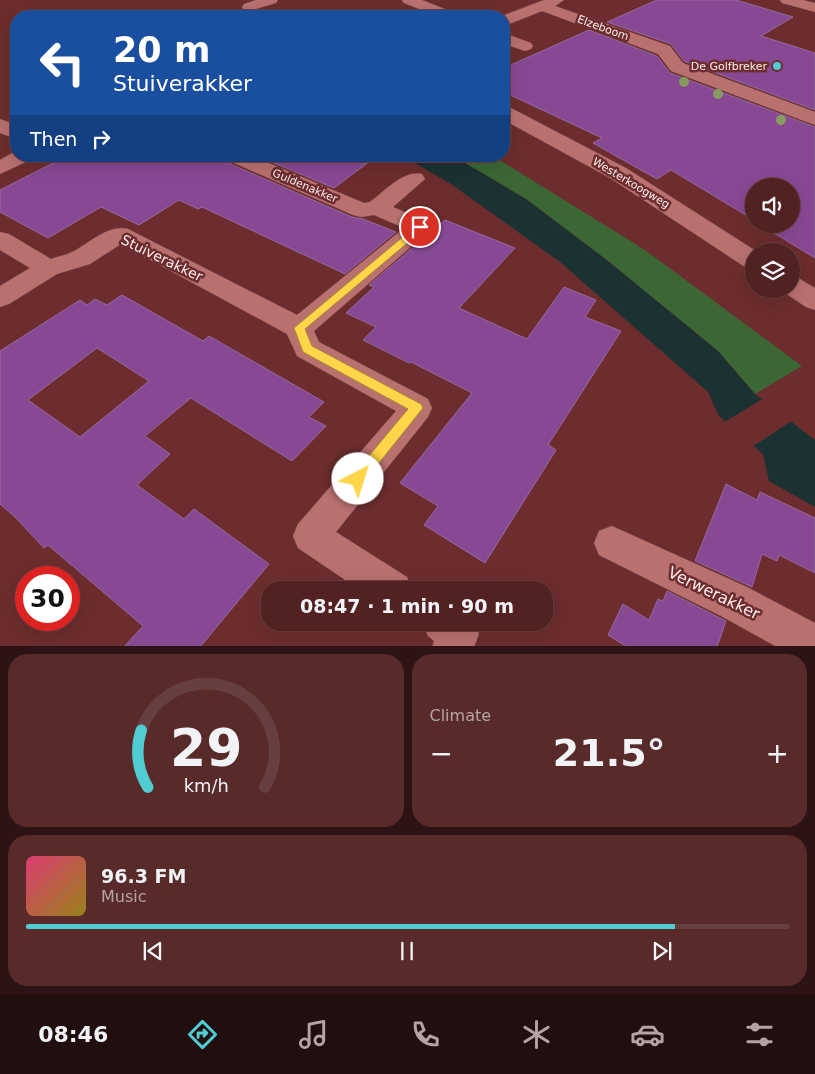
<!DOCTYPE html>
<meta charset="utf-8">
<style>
:root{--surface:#522222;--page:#582a2a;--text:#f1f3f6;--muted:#b5a4a5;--line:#683f40;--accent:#51ccd3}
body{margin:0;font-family:"DejaVu Sans",sans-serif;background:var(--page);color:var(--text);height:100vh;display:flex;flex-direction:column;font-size:19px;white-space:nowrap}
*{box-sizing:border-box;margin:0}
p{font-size:16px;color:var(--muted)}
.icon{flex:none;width:28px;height:28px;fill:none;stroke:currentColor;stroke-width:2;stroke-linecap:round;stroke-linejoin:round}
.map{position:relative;height:646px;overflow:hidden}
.side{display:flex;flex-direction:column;gap:8px;padding:8px;background:#2d1313;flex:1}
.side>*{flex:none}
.hud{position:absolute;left:10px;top:10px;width:500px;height:152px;border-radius:20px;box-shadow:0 5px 20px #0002,0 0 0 1px var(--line);background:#1a4fa0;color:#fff;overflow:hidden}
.controls{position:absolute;left:745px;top:178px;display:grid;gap:10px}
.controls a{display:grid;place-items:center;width:55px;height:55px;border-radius:50%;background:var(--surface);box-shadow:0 5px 20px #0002,0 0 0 1px var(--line);font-size:25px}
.speed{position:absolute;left:15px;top:566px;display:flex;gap:10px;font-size:25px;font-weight:700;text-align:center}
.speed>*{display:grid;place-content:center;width:65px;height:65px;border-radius:50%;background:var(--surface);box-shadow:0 5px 20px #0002,0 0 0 1px var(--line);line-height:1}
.speed .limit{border:8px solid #d22;background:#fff;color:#111}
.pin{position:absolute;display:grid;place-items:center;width:42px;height:42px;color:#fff;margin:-21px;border:2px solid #fff;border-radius:50%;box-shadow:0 1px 5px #0007}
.me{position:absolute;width:55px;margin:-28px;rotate:40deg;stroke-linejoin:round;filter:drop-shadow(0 0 4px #0008)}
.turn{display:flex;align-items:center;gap:18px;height:105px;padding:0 20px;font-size:22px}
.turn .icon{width:65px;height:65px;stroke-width:2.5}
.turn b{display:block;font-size:35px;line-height:42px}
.then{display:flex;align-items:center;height:48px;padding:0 20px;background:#0003;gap:10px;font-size:19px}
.big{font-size:38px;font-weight:700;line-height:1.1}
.side .tile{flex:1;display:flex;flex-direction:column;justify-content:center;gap:8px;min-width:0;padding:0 18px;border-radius:20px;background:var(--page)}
.side .dial{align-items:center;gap:0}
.dial svg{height:130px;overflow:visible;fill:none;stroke:var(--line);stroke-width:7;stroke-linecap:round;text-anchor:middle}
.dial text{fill:var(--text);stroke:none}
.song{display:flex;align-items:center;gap:15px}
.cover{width:60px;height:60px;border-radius:8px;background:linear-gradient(135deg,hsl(340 70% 55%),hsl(50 70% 35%))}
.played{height:5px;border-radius:2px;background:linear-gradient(90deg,var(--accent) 85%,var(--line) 85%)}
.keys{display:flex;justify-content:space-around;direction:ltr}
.heat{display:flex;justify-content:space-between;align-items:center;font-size:28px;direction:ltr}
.side .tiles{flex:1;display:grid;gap:8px;grid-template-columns:1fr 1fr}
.tile:last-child{grid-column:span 2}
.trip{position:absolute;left:261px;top:581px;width:292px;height:50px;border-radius:20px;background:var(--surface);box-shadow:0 5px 20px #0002,0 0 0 1px var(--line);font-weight:700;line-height:50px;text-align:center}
.menu{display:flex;height:80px;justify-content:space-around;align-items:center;background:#210e0e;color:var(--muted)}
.menu .icon{width:35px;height:35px}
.menu .current{color:var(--accent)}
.menu b{font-size:22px;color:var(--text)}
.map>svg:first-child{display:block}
</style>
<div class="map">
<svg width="815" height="647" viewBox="0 0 815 647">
<rect width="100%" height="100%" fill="#6d2d2e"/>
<polygon fill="#3c6735" points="453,156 493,156 645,250 802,366 755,394 718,351 608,261 526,199"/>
<polygon fill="#1c3132" points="403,156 453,156 526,199 608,261 718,351 755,394 815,440 815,507 769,481 763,454 719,416 708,392 560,262 451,184"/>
<polygon fill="#6d2d2e" points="764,398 793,420 752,447 723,423"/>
<g fill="#884994" stroke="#956a9e" fill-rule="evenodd">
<polygon points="657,0 736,0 793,17 761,36 815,53 815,110 684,61 671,44 607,22"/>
<polygon points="589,30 657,56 670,73 815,127 815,258 759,224 791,224 791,186 754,186 754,220 671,170 657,179 593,143 602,138 504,92 504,68"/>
<polygon points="67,156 222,156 226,162 352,217 363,219 396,232 345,274 202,207 198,209 179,200 139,225 101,207 48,238 0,212 0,190"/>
<polygon points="257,156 377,156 334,188"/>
<polygon points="445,220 515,248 459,308 527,339 564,287 596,300 585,317 621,331 548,445 556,450 485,563 424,525 438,506 400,483 472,393 411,362 409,363 363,340 376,327 346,313 374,287 369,285"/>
<path d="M122,295L203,341L209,336L324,402L309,417L326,426L292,461L191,398L145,436L170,454L137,485L184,519L194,509L269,564L200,647H124L143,626L48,545L44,548L16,518L0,504V351L80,300L87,305L95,299L107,305ZM97,348L149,381L80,437L28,400Z"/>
<polygon points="726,484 757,500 760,492 815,518 815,573 779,555 777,561 762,554 752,587 695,561"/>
<polygon points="667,591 726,621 717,647 627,647 608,635 623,604 649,620 658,599 663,601"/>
</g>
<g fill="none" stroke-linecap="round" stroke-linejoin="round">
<g stroke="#784649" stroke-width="1">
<g id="street">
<polygon points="256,0 278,0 276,3 249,11 244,10 242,7 244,4"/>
<polygon points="402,0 422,0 455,13 458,16 437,16 404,3"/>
<polygon points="544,0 564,0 555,6 670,46 683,63 815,112 815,125 671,71 658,54 542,11 504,26 502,16"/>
<polygon points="780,0 803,0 815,3 815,12 782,3"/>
<polygon points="504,33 531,43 533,46 531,49 525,51 504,44"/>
<polygon points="504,106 511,108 626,168 756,251 754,251 754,269 745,267 610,178 504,120"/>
<polygon points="0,119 16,125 16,139 0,133"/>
<polygon points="16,151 16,156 33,156 30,160 0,174 0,160"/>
<path d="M224,156H252L364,203L370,202C385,191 403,170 422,174L425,179L393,207L428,222L432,227L428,232L314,331L319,342L428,399L432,408L428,417L336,532L407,577L412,590H360L298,548L293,536L298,524L396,411L297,356L287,334L121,244L90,264L57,274L9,304L0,307V286L30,268L0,250V232L9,234L51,259C59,256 67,255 74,251C91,242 108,224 128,229L297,315L404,228L374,215L361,217L353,215L227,160Z"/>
<polygon points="791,276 800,279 815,288 815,310 806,307 782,291 780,289 791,289"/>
<polygon points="612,526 747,587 815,623 815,647 777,647 719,615 599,555 594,543 599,531"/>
<polygon points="422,622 474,622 479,634 474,647 432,647 434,641 428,636"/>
</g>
</g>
<use href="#street" fill="#b97170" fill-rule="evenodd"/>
</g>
<g fill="#869a61">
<circle cx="684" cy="82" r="5"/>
<circle cx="718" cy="94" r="5"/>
<circle cx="781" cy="120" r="5"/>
</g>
<polygon fill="#ffd54a" stroke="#a68a30" points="420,224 424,225 424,229 305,329 312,346 421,404 423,408 363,483 358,485 353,483 351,479 353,475 408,409 303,352 294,328 417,225"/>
<circle fill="#51ccd3" stroke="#6d2d2e" stroke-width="2" cx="777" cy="66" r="5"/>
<g text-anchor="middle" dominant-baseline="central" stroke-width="5" stroke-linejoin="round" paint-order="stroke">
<g font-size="11" fill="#feedec" stroke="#6d2d2e">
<text transform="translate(603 28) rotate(20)">Elzeboom</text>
<text transform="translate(631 183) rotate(31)">Westerkoogweg</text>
<text transform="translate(305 186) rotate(23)">Guldenakker</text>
</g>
<g font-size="11" fill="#feedec" stroke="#6d2d2e" text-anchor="end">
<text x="767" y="66">De Golfbreker</text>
</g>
<g font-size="14" fill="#feedec" stroke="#6d2d2e">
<text transform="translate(162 258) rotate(26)">Stuiverakker</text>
</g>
<g font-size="16" fill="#feedec" stroke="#6d2d2e">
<text transform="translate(714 593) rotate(26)">Verwerakker</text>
</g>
</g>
</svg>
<div class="controls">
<a><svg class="icon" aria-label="sound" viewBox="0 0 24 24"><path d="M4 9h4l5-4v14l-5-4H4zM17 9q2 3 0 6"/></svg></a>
<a><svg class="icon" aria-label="layers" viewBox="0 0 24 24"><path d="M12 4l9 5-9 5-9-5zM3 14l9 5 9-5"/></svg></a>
</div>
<div class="speed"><div class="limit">30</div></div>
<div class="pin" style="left:420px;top:227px;background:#d93025"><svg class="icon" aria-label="arrive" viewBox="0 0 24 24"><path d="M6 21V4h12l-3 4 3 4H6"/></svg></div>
<svg class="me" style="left:358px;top:479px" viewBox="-20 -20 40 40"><circle r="19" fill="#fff"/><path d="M0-13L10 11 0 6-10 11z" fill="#ffd54a"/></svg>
<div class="trip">08:47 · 1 min · 90 m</div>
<div class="hud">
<div class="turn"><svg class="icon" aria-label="left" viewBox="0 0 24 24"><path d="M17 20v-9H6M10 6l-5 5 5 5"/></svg><div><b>20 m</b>Stuiverakker</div></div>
<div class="then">Then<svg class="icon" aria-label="right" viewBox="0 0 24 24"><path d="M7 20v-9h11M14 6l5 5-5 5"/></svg></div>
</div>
</div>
<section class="side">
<div class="tiles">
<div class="tile dial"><svg viewBox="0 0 100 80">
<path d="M14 69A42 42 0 1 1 86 69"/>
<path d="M14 69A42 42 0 0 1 10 34" stroke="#51ccd3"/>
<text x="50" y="56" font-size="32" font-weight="700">29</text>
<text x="50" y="72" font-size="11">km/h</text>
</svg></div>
<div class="tile"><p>Climate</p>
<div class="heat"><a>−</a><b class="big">21.5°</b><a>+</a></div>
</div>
<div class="tile">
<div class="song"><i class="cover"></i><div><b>96.3 FM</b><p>Music</p></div></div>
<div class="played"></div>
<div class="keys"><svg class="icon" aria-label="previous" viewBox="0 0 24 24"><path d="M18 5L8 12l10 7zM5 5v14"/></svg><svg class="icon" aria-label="pause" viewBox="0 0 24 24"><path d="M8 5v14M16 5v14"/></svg><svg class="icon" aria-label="next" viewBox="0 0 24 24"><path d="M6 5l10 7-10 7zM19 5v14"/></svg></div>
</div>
</div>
</section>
<nav class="menu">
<b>08:46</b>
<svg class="icon current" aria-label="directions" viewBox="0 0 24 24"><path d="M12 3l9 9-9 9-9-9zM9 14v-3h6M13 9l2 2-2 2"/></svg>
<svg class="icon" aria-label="music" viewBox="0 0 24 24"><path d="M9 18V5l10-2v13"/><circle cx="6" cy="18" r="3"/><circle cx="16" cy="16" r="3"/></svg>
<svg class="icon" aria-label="phone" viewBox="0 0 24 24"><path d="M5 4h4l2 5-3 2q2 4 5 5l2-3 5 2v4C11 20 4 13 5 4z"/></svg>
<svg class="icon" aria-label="climate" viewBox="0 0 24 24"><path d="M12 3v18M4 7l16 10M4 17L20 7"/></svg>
<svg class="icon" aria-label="car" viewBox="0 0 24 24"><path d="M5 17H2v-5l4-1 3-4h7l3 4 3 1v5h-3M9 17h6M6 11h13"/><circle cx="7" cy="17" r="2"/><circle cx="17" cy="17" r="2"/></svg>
<svg class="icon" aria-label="filters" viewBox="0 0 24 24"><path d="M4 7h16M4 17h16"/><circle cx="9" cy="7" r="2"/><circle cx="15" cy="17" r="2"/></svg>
</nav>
